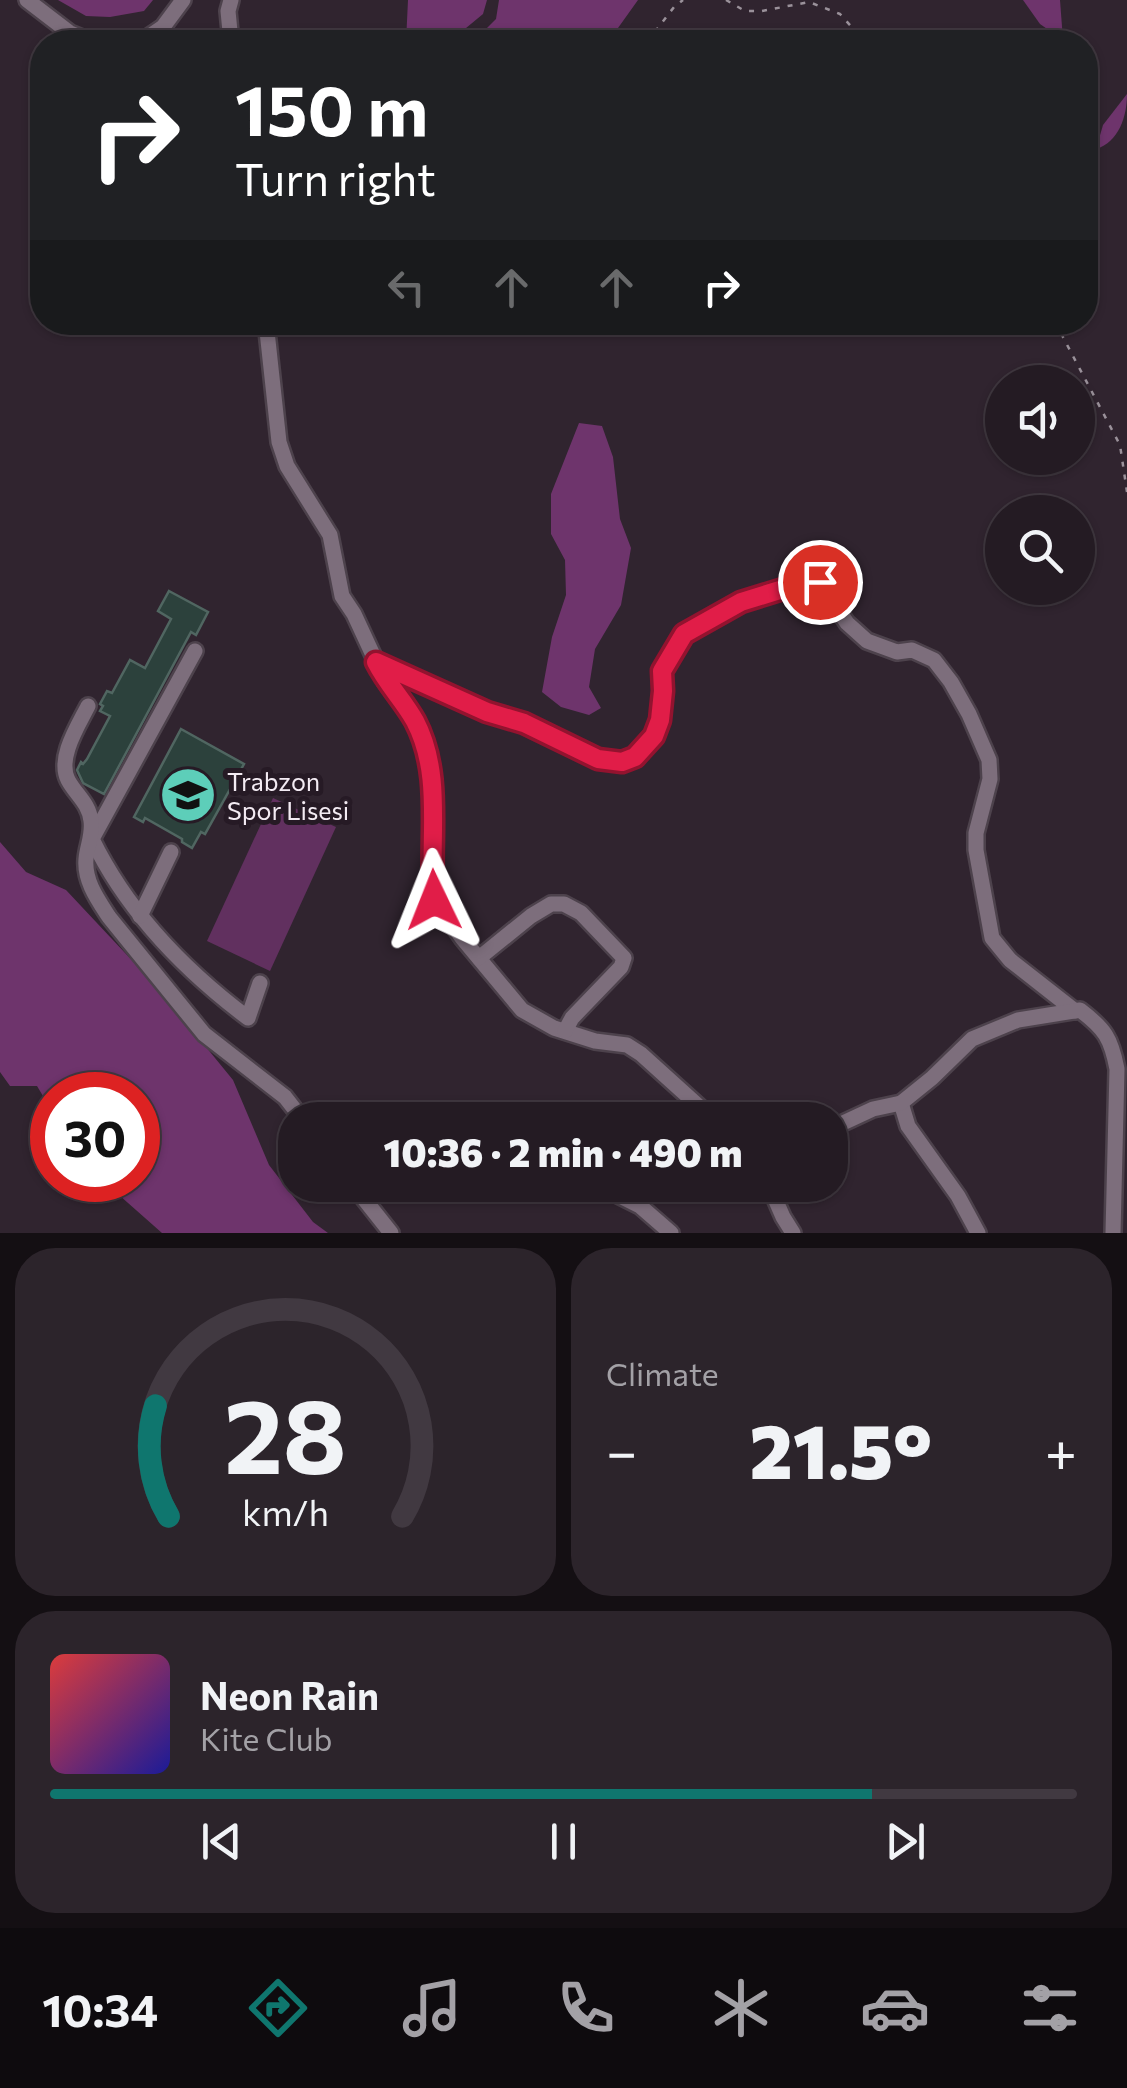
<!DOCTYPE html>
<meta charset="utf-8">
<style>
:root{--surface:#241b23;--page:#2c242b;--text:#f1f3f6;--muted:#a3a1a6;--line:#413941;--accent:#0f766e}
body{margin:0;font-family:Commissioner,sans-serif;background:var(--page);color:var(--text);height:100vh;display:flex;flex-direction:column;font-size:38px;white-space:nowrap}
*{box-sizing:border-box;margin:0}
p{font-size:32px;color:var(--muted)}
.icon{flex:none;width:55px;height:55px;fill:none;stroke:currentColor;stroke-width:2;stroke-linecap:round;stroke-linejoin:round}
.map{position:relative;height:1233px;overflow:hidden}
.drawer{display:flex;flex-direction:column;gap:15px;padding:15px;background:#140f13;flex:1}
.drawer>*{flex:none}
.guide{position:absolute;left:30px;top:30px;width:1068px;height:305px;border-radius:40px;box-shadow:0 2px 8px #0004,0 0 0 2px var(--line);background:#202124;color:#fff;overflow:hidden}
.buttons{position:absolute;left:985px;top:365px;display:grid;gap:20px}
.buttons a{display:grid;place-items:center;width:110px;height:110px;border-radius:50%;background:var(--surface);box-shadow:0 2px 8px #0004,0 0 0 2px var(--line);font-size:50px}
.speed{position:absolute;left:30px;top:1072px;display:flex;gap:20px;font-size:50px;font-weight:700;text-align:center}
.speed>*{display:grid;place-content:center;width:130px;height:130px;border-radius:50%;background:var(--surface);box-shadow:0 2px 8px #0004,0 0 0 2px var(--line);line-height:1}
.speed .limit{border:15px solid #d22;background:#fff;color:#111}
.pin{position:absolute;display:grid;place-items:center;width:85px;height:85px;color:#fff;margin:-42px;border:5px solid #fff;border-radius:50%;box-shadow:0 2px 10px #0007}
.me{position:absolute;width:110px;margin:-55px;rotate:358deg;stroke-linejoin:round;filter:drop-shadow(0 0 8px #0008)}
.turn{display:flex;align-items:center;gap:35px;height:210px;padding:0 40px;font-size:45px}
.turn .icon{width:130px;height:130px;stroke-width:2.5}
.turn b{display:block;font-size:70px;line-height:85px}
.lanes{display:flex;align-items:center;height:95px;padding:0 40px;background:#0003;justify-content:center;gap:50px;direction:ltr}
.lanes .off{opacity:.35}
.big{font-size:75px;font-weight:800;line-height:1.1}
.drawer .tile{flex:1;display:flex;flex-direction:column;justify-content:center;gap:15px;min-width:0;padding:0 35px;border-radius:40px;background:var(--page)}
.drawer .dial{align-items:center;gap:0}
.dial svg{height:260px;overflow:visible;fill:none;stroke:var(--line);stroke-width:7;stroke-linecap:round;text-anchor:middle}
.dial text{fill:var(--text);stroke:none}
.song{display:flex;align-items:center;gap:30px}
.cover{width:120px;height:120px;border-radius:15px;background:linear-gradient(135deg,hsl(0 70% 55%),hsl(240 70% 35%))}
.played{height:10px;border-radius:5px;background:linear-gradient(90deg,var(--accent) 80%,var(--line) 80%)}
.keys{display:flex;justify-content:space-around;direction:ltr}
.heat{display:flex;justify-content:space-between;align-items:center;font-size:55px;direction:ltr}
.drawer .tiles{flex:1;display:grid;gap:15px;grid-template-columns:1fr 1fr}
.tile:last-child{grid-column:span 2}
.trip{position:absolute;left:278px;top:1102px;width:570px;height:100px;border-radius:40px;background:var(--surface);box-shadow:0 2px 8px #0004,0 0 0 2px var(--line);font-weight:800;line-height:100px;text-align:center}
.tab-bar{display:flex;height:160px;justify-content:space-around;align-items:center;background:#0e0b0e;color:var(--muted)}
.tab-bar .icon{width:70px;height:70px}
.tab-bar .on{color:var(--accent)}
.tab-bar b{font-size:45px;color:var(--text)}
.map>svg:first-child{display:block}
</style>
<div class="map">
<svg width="1127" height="1233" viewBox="0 0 1127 1233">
<rect width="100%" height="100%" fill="#30242f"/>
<polygon fill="#61305f" points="273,798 336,827 270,971 207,941"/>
<g fill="#6e346c">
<polygon points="58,0 153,0 144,11 110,17 86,16"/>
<polygon points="408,0 487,0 483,14 460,33 458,42 406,42"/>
<polygon points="499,0 638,0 608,42 473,42 496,19"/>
<polygon points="1023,0 1060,0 1063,40 1040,24"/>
<path d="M1127,94C1127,116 1119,142 1096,149L1103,125Z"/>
<polygon points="579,423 602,426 613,457 620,519 631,548 621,605 595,649 589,687 601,708 589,715 561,707 542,692 552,637 566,595 565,560 551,534 551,494"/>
<polygon points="0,842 26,872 66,890 157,987 233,1080 269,1165 313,1222 328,1233 162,1233 102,1180 138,1180 138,1095 52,1095 52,1111 37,1086 10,1086 0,1072"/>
</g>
<g fill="#2c413c" stroke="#506661" stroke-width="2.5">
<polygon points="169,591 208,612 196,635 191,632 104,794 83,783 77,770 81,762 83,764 87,759 110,716 100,711 103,706 100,704 107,691 112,693 130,660 145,668 171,619 158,611"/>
<polygon points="181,729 244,764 205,834 201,832 192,848 182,842 182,839 145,818 143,822 134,817"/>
</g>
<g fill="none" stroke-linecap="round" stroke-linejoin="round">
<g stroke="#4d424c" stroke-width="20">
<g id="minor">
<polyline points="27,0 70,33 92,42"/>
<polyline points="141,42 163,27 183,0"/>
<polyline points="231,42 228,11 231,0"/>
<polyline points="266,322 279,442 287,466 330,535 342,596 354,614 385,681 415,722 428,757 434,809 432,881 435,900 462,938 522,1010 554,1028 595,1041 627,1045 641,1054 714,1120"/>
<path d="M195,651L92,839C127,911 184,970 248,1018L260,983"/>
<polyline points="376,662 487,712 524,723 598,759 622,762 635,757 654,736 660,720 663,691 661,671 684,634 741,602 811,580 820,583 847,623 867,641 897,652 912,650 934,660 951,682 969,714 989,760 990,779 976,833 976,850 992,938 1010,960 1075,1011"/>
<path d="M88,706C78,726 57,758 68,780C76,795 89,803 91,821C93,835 87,846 86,859C84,881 98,900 109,917L204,1034L285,1097L303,1120"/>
<polyline points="140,916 171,852"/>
<polyline points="479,958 531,916 551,904 564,904 581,913 624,958 621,967 572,1018 565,1031"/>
<polyline points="901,1103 908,1126 958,1196 978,1233"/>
<path d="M830,1129L873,1109L901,1103L932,1078L972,1039L1018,1020L1080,1010C1105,1029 1111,1038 1117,1069L1113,1233"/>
<polyline points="353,1185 391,1233"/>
<polyline points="769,1185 783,1217 793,1233"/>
<polyline points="618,1195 640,1206 671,1233"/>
</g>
</g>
<g stroke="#9a919a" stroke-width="2.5" stroke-dasharray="5 8" stroke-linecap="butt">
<polyline points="726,0 745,11 762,11 809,2 840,14 865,42"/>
<polyline points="647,42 674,7 683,0"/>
<polyline points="1055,322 1120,445 1127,492"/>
<polyline points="462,328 468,322"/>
</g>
<use href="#minor" stroke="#7d6e7c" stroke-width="15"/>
</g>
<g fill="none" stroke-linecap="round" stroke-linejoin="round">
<g stroke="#92132f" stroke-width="25">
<path id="route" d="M434,900C428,842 444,776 415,721C404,701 387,684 376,662L487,712L524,723L598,759L622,762L635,757L654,736L660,720L663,691L662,671L684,634L741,602L812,580L820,582"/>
</g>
<use href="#route" stroke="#e11d48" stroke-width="18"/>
</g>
<defs>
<g id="school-disc" transform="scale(2.875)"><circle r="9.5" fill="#5dceb9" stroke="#261a25"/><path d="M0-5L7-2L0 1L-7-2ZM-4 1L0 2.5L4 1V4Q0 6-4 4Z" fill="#111"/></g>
</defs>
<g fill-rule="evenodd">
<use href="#school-disc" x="188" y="795"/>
</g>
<g text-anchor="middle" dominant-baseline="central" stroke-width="10" stroke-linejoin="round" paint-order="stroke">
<g font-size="25" fill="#f3ebf3" stroke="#261a25" text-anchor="start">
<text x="227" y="781">Trabzon<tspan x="227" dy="29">Spor Lisesi</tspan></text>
</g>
</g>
</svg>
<div class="buttons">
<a><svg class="icon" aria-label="sound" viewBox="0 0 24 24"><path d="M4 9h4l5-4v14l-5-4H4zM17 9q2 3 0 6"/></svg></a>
<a><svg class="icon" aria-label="search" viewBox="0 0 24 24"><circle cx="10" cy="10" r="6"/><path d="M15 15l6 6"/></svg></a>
</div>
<div class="speed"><div class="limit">30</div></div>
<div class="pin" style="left:820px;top:582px;background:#d93025"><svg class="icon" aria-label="arrive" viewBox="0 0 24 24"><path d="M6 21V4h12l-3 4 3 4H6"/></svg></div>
<svg class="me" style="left:434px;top:900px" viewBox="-20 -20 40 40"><path d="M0-17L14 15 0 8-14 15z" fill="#e11d48" stroke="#fff" stroke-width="4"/></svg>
<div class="trip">10:36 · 2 min · 490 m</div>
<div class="guide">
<div class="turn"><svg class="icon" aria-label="right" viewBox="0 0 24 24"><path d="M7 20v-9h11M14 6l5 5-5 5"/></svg><div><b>150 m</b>Turn right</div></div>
<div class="lanes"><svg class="icon off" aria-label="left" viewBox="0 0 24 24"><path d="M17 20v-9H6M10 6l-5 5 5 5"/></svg><svg class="icon off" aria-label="ahead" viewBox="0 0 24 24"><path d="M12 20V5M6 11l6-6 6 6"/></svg><svg class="icon off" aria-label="ahead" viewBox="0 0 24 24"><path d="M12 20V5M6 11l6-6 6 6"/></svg><svg class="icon" aria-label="right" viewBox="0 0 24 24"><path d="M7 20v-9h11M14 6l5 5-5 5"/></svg></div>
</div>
</div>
<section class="drawer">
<div class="tiles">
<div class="tile dial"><svg viewBox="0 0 100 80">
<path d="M14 69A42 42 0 1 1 86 69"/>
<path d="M14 69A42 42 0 0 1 10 35" stroke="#0f766e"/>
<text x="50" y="56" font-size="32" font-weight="700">28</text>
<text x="50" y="72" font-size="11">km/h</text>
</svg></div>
<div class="tile"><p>Climate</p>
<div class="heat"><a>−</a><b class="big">21.5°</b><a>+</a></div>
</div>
<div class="tile">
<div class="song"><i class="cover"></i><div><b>Neon Rain</b><p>Kite Club</p></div></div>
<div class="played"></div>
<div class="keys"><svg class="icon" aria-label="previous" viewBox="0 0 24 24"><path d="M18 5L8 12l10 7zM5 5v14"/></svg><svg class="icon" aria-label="pause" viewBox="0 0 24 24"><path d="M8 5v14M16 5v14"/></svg><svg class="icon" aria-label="next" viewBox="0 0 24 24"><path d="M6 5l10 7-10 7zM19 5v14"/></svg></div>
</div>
</div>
</section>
<nav class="tab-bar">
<b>10:34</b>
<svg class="icon on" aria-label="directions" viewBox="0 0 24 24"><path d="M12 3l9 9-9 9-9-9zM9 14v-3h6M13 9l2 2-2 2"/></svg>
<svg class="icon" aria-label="music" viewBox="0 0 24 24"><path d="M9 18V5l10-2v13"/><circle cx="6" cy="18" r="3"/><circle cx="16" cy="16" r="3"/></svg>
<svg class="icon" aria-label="phone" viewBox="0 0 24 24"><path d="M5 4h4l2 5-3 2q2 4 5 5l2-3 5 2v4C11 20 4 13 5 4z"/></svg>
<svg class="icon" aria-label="climate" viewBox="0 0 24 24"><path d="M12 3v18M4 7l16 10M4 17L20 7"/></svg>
<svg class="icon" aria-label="car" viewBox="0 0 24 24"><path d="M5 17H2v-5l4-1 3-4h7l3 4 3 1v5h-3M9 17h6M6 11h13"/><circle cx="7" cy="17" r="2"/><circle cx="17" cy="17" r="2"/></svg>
<svg class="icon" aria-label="filters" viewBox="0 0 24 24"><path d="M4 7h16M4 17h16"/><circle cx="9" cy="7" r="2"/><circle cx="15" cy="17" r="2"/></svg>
</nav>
